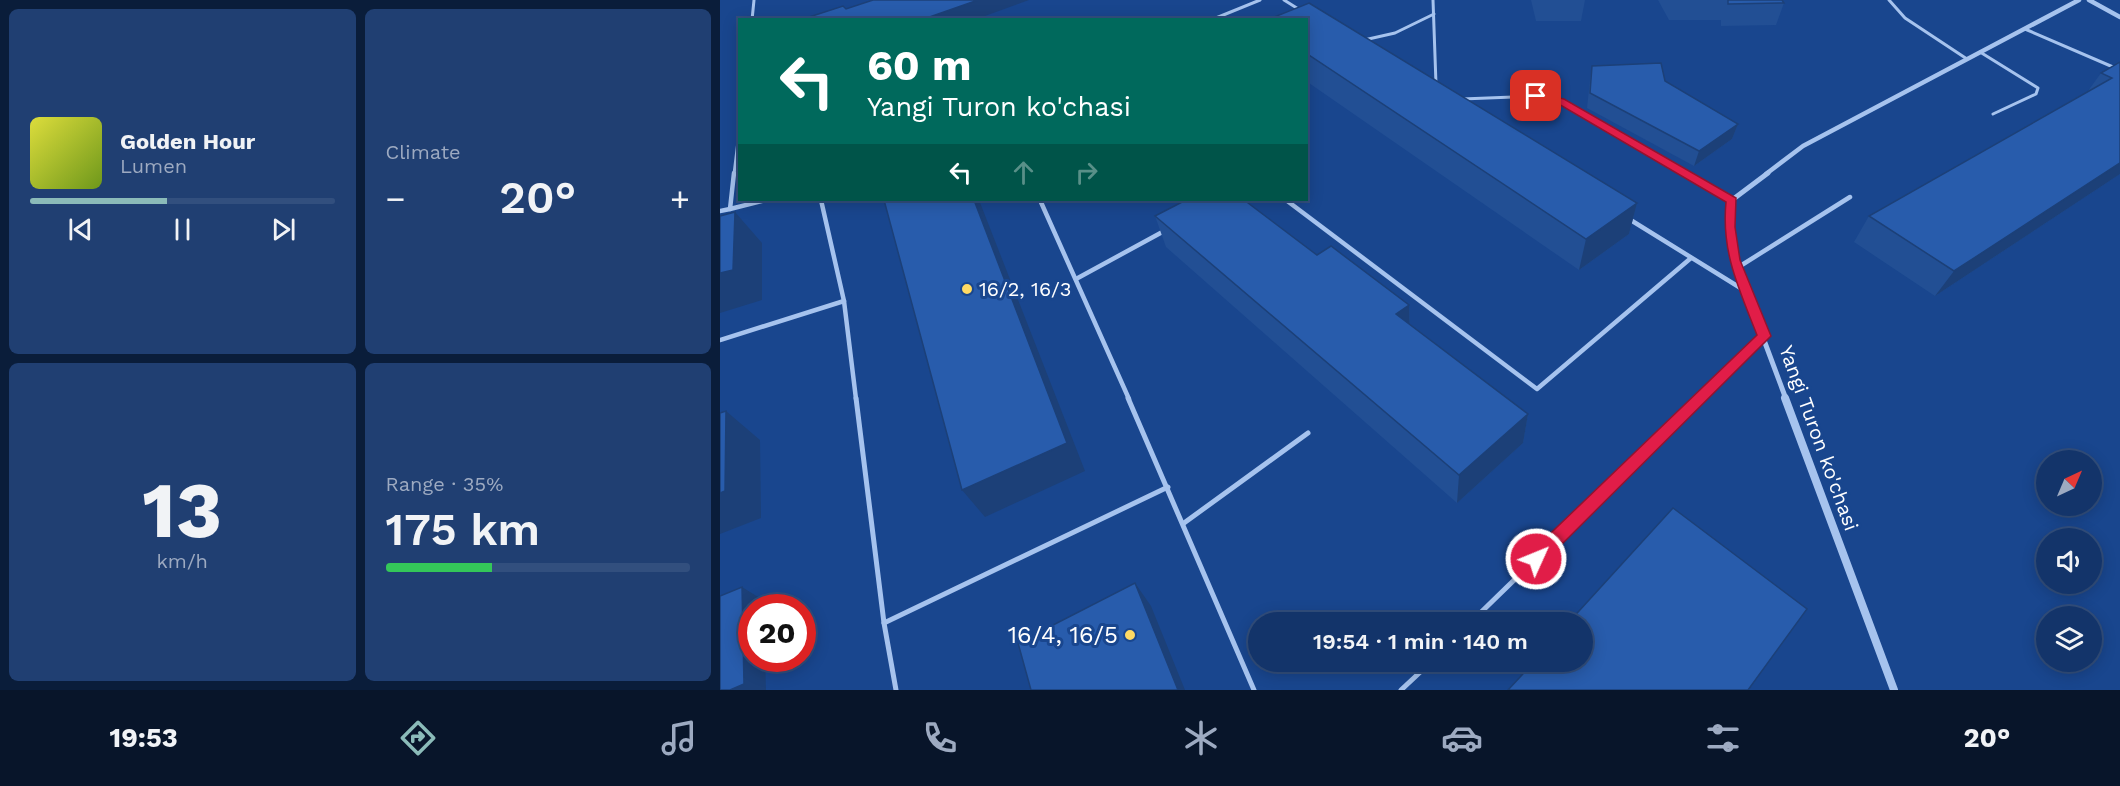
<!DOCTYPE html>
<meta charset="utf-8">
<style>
:root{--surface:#13346a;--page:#203f72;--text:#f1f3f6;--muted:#9daac1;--line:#324f7e;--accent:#8bbbb9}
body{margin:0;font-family:"Work Sans",sans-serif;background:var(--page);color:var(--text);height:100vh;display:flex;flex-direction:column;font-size:22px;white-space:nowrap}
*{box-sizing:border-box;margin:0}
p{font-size:20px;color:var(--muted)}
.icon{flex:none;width:33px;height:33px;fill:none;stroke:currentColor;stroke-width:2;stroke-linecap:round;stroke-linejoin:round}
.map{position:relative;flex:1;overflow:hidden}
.side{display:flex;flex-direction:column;gap:9px;padding:9px;background:#0a1d3a;width:720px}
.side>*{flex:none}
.top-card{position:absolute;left:18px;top:18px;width:570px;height:183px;border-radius:0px;box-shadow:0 3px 15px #0003,0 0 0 2px var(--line);background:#00695c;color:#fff;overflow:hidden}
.needle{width:39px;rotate:44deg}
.tools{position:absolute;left:1316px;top:450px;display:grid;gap:12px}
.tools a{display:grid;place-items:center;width:66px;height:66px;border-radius:50%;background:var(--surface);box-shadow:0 3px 15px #0003,0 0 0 2px var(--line);font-size:30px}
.speed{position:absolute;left:18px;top:594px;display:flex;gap:12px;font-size:30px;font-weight:700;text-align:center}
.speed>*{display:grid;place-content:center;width:78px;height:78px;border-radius:50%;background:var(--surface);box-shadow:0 3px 15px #0003,0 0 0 2px var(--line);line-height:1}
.speed .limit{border:9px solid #d22;background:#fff;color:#111}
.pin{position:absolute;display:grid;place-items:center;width:51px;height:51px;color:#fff;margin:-26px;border-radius:12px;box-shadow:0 3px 9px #0006}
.me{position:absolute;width:66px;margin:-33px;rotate:46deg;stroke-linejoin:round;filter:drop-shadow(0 0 4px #0008)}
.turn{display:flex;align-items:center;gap:21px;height:126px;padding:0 30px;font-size:27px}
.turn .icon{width:78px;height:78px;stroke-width:2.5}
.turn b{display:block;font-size:42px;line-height:51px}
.lanes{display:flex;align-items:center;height:57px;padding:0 30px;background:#0003;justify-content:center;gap:30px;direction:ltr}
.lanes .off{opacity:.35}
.big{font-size:45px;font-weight:600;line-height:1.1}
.side .widget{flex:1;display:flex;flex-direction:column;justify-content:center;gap:9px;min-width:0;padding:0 21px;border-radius:9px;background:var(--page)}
.side .dial{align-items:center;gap:0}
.dial b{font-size:78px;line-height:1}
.song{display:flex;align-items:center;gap:18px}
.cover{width:72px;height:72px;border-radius:9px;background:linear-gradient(135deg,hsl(60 70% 55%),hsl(80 70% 35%))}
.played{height:6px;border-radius:3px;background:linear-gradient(90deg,var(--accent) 45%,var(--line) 45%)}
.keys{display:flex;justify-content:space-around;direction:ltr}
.heat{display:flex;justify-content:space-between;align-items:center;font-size:33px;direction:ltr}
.charge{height:9px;border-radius:4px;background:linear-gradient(90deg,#34c759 35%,var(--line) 0)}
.side .tiles{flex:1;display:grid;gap:9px;grid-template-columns:repeat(2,1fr)}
.trip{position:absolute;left:528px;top:612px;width:345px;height:60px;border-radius:30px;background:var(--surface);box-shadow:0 3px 15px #0003,0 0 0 2px var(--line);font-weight:600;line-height:60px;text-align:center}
.tabs{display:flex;height:96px;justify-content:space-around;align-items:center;background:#08152a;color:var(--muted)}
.tabs .icon{width:42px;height:42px}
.tabs .current{color:var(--accent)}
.tabs b{font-size:27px;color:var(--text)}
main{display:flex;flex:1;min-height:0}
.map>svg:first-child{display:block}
</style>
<main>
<section class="side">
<div class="tiles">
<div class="widget">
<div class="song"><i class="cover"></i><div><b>Golden Hour</b><p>Lumen</p></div></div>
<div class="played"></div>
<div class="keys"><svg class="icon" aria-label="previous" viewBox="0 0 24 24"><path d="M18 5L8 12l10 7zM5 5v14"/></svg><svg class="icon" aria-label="pause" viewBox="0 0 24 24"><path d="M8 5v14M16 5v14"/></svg><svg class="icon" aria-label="next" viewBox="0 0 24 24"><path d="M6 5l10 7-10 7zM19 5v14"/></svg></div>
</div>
<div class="widget"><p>Climate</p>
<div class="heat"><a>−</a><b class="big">20°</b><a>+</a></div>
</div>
<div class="widget dial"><b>13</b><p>km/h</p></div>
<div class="widget"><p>Range · 35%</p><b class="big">175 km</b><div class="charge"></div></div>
</div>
</section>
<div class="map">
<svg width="1400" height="690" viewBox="0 0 1400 690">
<rect width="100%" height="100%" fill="#19468e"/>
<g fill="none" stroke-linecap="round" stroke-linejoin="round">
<g stroke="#a6c3ee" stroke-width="3">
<polyline points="564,0 580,10"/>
<polyline points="713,0 716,84"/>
<polyline points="1169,0 1185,18 1247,59"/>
<polyline points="32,20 34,0"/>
<polyline points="491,20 540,0"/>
<polyline points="1305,29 1400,70"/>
<polyline points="644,40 675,33 714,14"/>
<polyline points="1260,52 1318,88 1316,94 1273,114"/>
<polyline points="742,99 816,96 840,101 968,174"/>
<polyline points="14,174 20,125"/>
</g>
<g stroke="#a6c3ee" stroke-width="4.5">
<polyline points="14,173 10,209 46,200"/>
<polyline points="965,173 1012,200"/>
<polyline points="101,200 124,301 136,399"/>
<polyline points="320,200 409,399"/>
<polyline points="566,200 817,389 971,258"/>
<polyline points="0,211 10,209"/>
<polyline points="909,219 1027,292"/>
<polyline points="1017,268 1130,197"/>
<polyline points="356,279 446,230"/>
<polyline points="0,340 124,301"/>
<polyline points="979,399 1044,336"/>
</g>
<g stroke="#a6c3ee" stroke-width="5">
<polyline points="136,398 164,623 176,690"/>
<polyline points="408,398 534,690"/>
<polyline points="464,523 588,433"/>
<polyline points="751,622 981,398"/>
<polyline points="164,623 448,487"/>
<polyline points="681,690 711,662"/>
</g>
<g stroke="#a6c3ee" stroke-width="4.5">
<polyline points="1369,0 1400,17"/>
<polyline points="1046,174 1083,146 1359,0"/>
</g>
<polyline stroke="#a6c3ee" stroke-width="5" points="1048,173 1012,200 1009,227 1014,260 1066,399"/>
<polyline stroke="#a6c3ee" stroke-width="8" points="1065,398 1174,690"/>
</g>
<g fill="#224f94">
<polygon points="811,0 865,0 861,21 816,21"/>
<polygon points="938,0 1062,0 1064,3 1056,25 1001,26 1001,20 949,20"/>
<polygon points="586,20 917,203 909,234 859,270 586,81"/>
<polygon points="1400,62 1400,174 1215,296 1134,242 1149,216 1368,91 1381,73"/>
<polygon points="872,66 945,81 1018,124 1012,139 974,166 867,108 870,80"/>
<polygon points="435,216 597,255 689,305 690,324 808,414 803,443 737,503 446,247"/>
</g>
<g fill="#1c4078">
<polygon points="258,0 309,0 254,20 201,20"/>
<polygon points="1018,124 1012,139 974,166 979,151"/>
<polygon points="1400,163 1400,174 1215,296 1234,271"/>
<polygon points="254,200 259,200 365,471 265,517 242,490"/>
<polygon points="917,203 909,234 859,270 866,239"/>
<polygon points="15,212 42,243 42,300 0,313 0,273"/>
<polygon points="689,305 690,335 676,314"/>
<polygon points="6,411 40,440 41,518 0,534 0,493"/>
<polygon points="808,414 803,443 737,503 739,475"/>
<polygon points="415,583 431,606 465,690 458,690"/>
<polygon points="22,587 43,600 43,608 32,608 32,658 45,658 46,690 10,690"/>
</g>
<g fill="#285cac" stroke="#1c4078" stroke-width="1.5">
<polygon points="153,0 258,0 201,20 80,20 123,6 126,9"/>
<polygon points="1008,0 1062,0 1064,3 1008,4"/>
<polygon points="589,3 917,203 866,239 586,53 586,20 547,20"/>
<polygon points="1400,62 1400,163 1234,271 1149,216 1392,78 1381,73"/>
<polygon points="941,63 945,81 1018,124 979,151 870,93 872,66"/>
<polygon points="164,200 254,200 347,443 242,490"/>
<polygon points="466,200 524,200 597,255 611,246 689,305 676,314 808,414 739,475 435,216"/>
<polygon points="15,212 13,270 0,273 0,216"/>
<polygon points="6,411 5,491 0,493 0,413"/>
<polygon points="953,508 1087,609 1028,690 788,690 814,662 862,662 862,622 849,622"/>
<polygon points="415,583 458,690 311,690 298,643"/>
<polygon points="22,587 24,684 10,690 0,690 0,596"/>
</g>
<path fill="#e11d48" stroke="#92132f" stroke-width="1.5" d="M816,93L844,99L1016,198L1015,227L1020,260L1051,336L822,564L816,567L810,564L808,559L810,553L1037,335C1019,289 1001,252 1006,202L837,103L812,98V94Z"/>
<g fill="#ffda64" stroke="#19468e" stroke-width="2">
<circle cx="247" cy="289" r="6"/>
<circle cx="410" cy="635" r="6"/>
</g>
<g text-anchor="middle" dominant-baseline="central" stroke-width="6" stroke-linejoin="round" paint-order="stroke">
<g font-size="20" fill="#fff" stroke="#19468e" text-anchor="start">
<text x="259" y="289">16/2, 16/3</text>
</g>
<g font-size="20" fill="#fff" stroke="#19468e">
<text transform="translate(1099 438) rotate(70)">Yangi Turon ko'chasi</text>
</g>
<g font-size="24" fill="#fff" stroke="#19468e" text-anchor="end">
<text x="398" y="635">16/4, 16/5</text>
</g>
</g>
</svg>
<div class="tools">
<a><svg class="needle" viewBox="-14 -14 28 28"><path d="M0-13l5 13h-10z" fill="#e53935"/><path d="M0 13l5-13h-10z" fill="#9daac1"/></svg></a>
<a><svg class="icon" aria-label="sound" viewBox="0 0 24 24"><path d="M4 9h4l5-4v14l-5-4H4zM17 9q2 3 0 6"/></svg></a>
<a><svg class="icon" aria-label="layers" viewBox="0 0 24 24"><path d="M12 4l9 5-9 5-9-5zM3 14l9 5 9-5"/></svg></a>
</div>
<div class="speed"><div class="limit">20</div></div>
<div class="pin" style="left:816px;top:96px;background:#d93025"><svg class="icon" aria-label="arrive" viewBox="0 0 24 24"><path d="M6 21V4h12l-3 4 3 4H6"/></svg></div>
<svg class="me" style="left:816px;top:559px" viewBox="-20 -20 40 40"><circle r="17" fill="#e11d48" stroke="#fff" stroke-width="3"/><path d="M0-11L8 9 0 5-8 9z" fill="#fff"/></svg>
<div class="trip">19:54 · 1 min · 140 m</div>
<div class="top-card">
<div class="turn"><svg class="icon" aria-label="left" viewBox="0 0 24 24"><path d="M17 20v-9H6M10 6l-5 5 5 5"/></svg><div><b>60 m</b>Yangi Turon ko'chasi</div></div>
<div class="lanes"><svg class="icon" aria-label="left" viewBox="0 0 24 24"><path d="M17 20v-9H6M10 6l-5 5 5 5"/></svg><svg class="icon off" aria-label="ahead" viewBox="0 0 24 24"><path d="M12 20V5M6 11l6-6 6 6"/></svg><svg class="icon off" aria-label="right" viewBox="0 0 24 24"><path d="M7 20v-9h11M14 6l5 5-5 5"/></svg></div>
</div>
</div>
</main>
<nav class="tabs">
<b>19:53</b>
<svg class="icon current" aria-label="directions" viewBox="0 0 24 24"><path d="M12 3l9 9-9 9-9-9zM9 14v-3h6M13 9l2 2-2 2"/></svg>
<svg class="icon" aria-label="music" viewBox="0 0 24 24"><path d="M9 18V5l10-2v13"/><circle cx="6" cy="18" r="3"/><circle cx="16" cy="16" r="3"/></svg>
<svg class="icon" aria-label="phone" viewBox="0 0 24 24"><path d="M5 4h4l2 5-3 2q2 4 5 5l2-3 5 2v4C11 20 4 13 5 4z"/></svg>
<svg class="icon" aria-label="climate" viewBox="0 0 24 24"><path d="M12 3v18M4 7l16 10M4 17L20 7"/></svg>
<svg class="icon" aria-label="car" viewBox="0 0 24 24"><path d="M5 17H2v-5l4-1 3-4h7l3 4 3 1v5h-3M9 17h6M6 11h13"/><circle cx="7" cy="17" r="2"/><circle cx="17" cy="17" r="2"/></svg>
<svg class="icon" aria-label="filters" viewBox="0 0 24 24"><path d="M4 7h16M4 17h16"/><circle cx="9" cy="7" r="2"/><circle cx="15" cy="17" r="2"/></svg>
<b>20°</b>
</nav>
